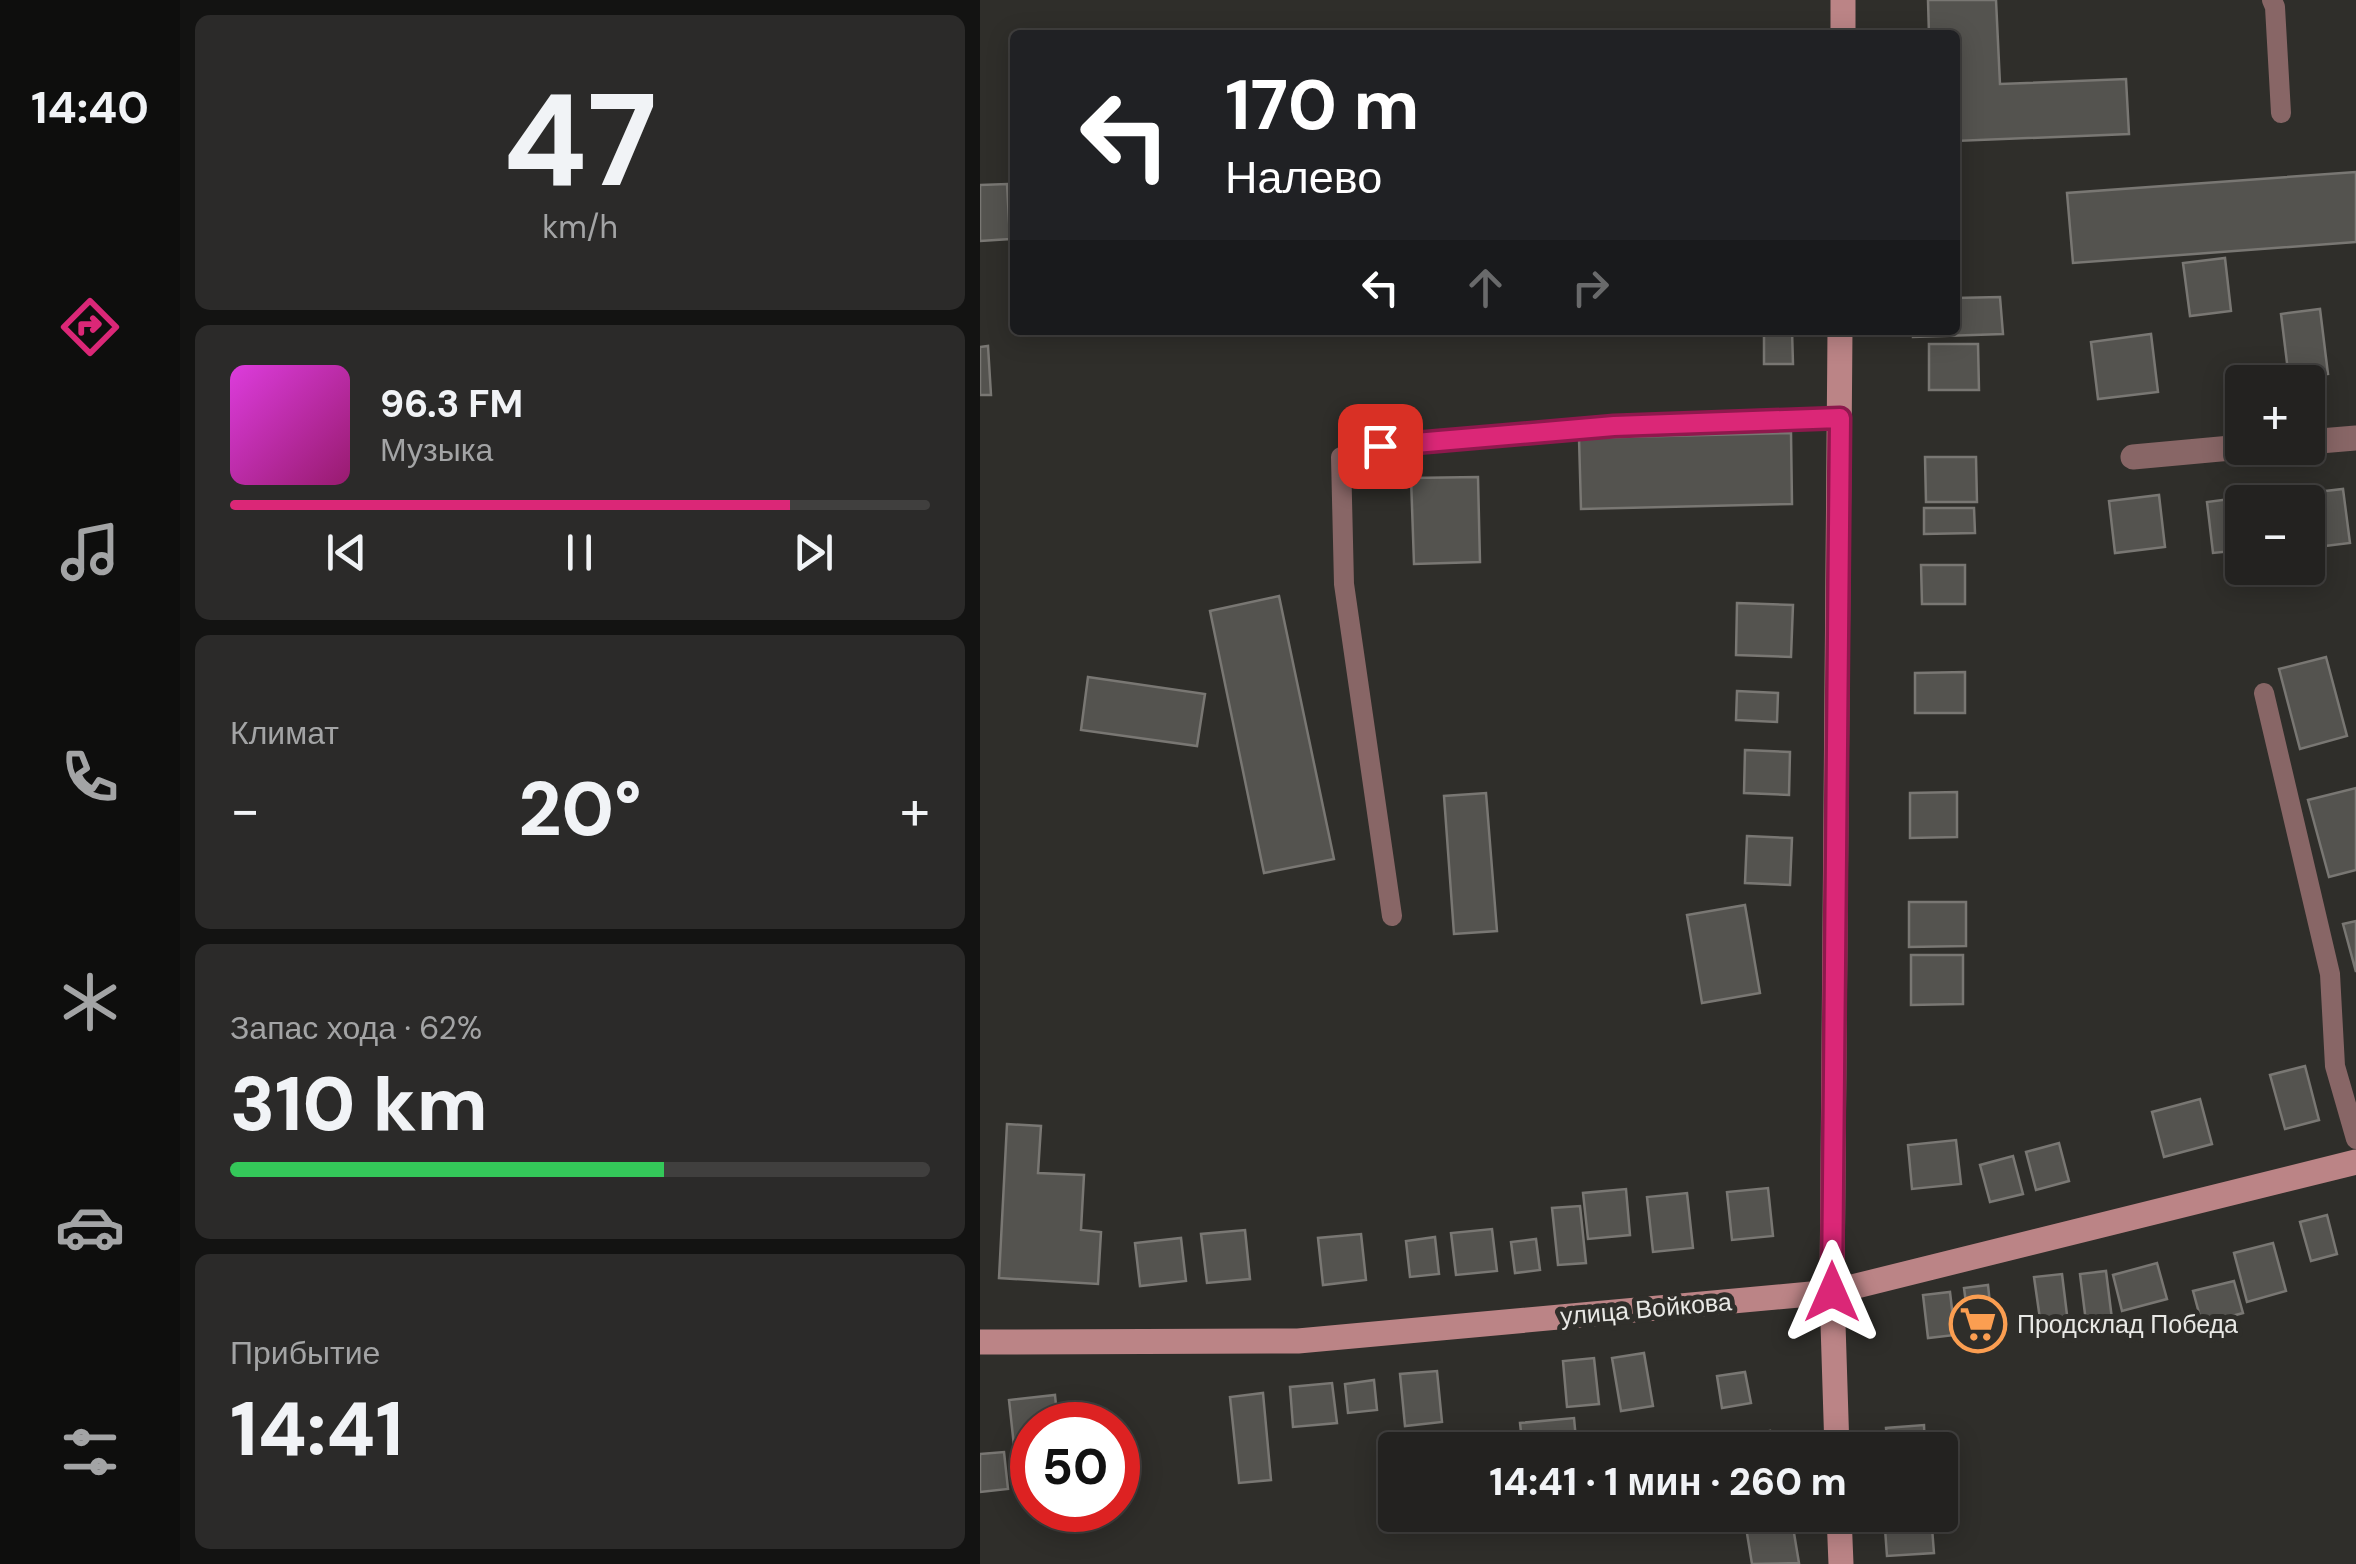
<!DOCTYPE html>
<html lang="ru">
<meta charset="utf-8">
<style>
:root{--surface:#232220;--page:#2b2a29;--text:#f1f3f6;--muted:#a3a4a5;--line:#403f3e;--accent:#db2777}
body{margin:0;font-family:"DM Sans",sans-serif;background:var(--page);color:var(--text);height:100vh;display:flex;flex-direction:column;font-size:38px;white-space:nowrap}
*{box-sizing:border-box;margin:0}
p{font-size:32px;color:var(--muted)}
.icon{flex:none;width:55px;height:55px;fill:none;stroke:currentColor;stroke-width:2;stroke-linecap:round;stroke-linejoin:round}
.map{position:relative;flex:1;overflow:hidden}
.drawer{display:flex;flex-direction:column;gap:15px;padding:15px;background:#131312;width:800px}
.drawer>*{flex:none}
.guide{position:absolute;left:30px;top:30px;width:950px;height:305px;border-radius:10px;box-shadow:0 5px 25px #0003,0 0 0 2px var(--line);background:#202124;color:#fff;overflow:hidden}
.controls{position:absolute;left:1245px;top:365px;display:grid;gap:20px}
.controls a{display:grid;place-items:center;width:100px;height:100px;border-radius:10px;background:var(--surface);box-shadow:0 5px 25px #0003,0 0 0 2px var(--line);font-size:50px}
.speed{position:absolute;left:30px;top:1402px;display:flex;gap:20px;font-size:50px;font-weight:700;text-align:center}
.speed>*{display:grid;place-content:center;width:130px;height:130px;border-radius:50%;background:var(--surface);box-shadow:0 5px 25px #0003,0 0 0 2px var(--line);line-height:1}
.speed .limit{border:15px solid #d22;background:#fff;color:#111}
.pin{position:absolute;display:grid;place-items:center;width:85px;height:85px;color:#fff;margin:-42px;border-radius:20px;box-shadow:0 5px 15px #0006}
.me{position:absolute;width:110px;margin:-55px;rotate:0deg;stroke-linejoin:round;filter:drop-shadow(0 0 8px #0008)}
.turn{display:flex;align-items:center;gap:35px;height:210px;padding:0 50px;font-size:45px}
.turn .icon{width:130px;height:130px;stroke-width:2.5}
.turn b{display:block;font-size:70px;line-height:85px}
.lanes{display:flex;align-items:center;height:95px;padding:0 50px;background:#0003;justify-content:center;gap:50px;direction:ltr}
.lanes .off{opacity:.35}
.big{font-size:75px;font-weight:800;line-height:1.1}
.drawer .tile{flex:1;display:flex;flex-direction:column;justify-content:center;gap:15px;min-width:0;padding:0 35px;border-radius:15px;background:var(--page)}
.drawer .dial{align-items:center;gap:0}
.dial b{font-size:130px;line-height:1}
.song{display:flex;align-items:center;gap:30px}
.cover{width:120px;height:120px;border-radius:15px;background:linear-gradient(135deg,hsl(300 70% 55%),hsl(320 70% 35%))}
.played{height:10px;border-radius:5px;background:linear-gradient(90deg,var(--accent) 80%,var(--line) 80%)}
.keys{display:flex;justify-content:space-around;direction:ltr}
.heat{display:flex;justify-content:space-between;align-items:center;font-size:55px;direction:ltr}
.charge{height:15px;border-radius:8px;background:linear-gradient(90deg,#34c759 62%,var(--line) 0)}
.trip{position:absolute;left:398px;top:1432px;width:580px;height:100px;border-radius:10px;background:var(--surface);box-shadow:0 5px 25px #0003,0 0 0 2px var(--line);font-weight:800;line-height:100px;text-align:center}
main{display:flex;flex:1;min-height:0}
.tabs{display:flex;flex-direction:column;width:180px;justify-content:space-around;align-items:center;background:#0e0e0d;color:var(--muted)}
.tabs .icon{width:70px;height:70px}
.tabs .current{color:var(--accent)}
.tabs b{font-size:45px;color:var(--text)}
.map>svg:first-child{display:block}
</style>
<main>
<nav class="tabs">
<b>14:40</b>
<svg class="icon current" aria-label="directions" viewBox="0 0 24 24"><path d="M12 3l9 9-9 9-9-9zM9 14v-3h6M13 9l2 2-2 2"/></svg>
<svg class="icon" aria-label="music" viewBox="0 0 24 24"><path d="M9 18V5l10-2v13"/><circle cx="6" cy="18" r="3"/><circle cx="16" cy="16" r="3"/></svg>
<svg class="icon" aria-label="phone" viewBox="0 0 24 24"><path d="M5 4h4l2 5-3 2q2 4 5 5l2-3 5 2v4C11 20 4 13 5 4z"/></svg>
<svg class="icon" aria-label="climate" viewBox="0 0 24 24"><path d="M12 3v18M4 7l16 10M4 17L20 7"/></svg>
<svg class="icon" aria-label="car" viewBox="0 0 24 24"><path d="M5 17H2v-5l4-1 3-4h7l3 4 3 1v5h-3M9 17h6M6 11h13"/><circle cx="7" cy="17" r="2"/><circle cx="17" cy="17" r="2"/></svg>
<svg class="icon" aria-label="filters" viewBox="0 0 24 24"><path d="M4 7h16M4 17h16"/><circle cx="9" cy="7" r="2"/><circle cx="15" cy="17" r="2"/></svg>
</nav>
<section class="drawer">
<div class="tile dial"><b>47</b><p>km/h</p></div>
<div class="tile">
<div class="song"><i class="cover"></i><div><b>96.3 FM</b><p>Музыка</p></div></div>
<div class="played"></div>
<div class="keys"><svg class="icon" aria-label="previous" viewBox="0 0 24 24"><path d="M18 5L8 12l10 7zM5 5v14"/></svg><svg class="icon" aria-label="pause" viewBox="0 0 24 24"><path d="M8 5v14M16 5v14"/></svg><svg class="icon" aria-label="next" viewBox="0 0 24 24"><path d="M6 5l10 7-10 7zM19 5v14"/></svg></div>
</div>
<div class="tile"><p>Климат</p>
<div class="heat"><a>−</a><b class="big">20°</b><a>+</a></div>
</div>
<div class="tile"><p>Запас хода · 62%</p><b class="big">310 km</b><div class="charge"></div></div>
<div class="tile"><p>Прибытие</p><b class="big">14:41</b></div>
</section>
<div class="map">
<svg width="1376" height="1564" viewBox="0 0 1376 1564">
<rect width="100%" height="100%" fill="#2f2e2a"/>
<g fill="#54534f" stroke="#797773" stroke-width="2.5">
<polygon points="948,0 1016,0 1020,84 1146,79 1149,134 975,141 975,35 949,35"/>
<polygon points="1376,172 1376,242 1093,263 1087,193"/>
<polygon points="27,184 30,239 0,241 0,185"/>
<polygon points="1245,258 1251,311 1210,316 1203,263"/>
<polygon points="1020,297 1023,334 933,337 933,330 975,330 975,298"/>
<polygon points="1340,309 1348,374 1309,379 1301,314"/>
<polygon points="784,330 812,330 813,364 784,364"/>
<polygon points="1171,334 1178,392 1118,399 1111,342"/>
<polygon points="949,344 998,344 999,390 949,390"/>
<polygon points="8,346 11,395 0,395 0,347"/>
<polygon points="811,433 812,504 601,509 599,438"/>
<polygon points="945,457 996,457 997,502 946,502"/>
<polygon points="498,477 500,562 434,564 431,478"/>
<polygon points="1363,489 1370,543 1328,548 1328,502 1311,502 1310,495"/>
<polygon points="1179,495 1185,547 1135,553 1129,501"/>
<polygon points="1273,496 1273,502 1262,502 1262,550 1233,553 1227,502"/>
<polygon points="944,508 994,508 995,533 944,534"/>
<polygon points="941,565 985,565 985,604 942,604"/>
<polygon points="299,596 354,859 284,873 230,611"/>
<polygon points="757,603 813,605 811,657 756,655"/>
<polygon points="1346,657 1367,736 1320,749 1299,669"/>
<polygon points="985,672 985,713 935,713 935,673"/>
<polygon points="108,677 225,694 217,746 101,730"/>
<polygon points="757,691 798,693 797,722 756,720"/>
<polygon points="765,750 810,752 809,795 764,793"/>
<polygon points="1376,788 1376,870 1349,877 1328,800"/>
<polygon points="977,792 977,837 930,838 930,793"/>
<polygon points="506,793 517,931 474,934 464,796"/>
<polygon points="767,836 812,838 810,885 765,883"/>
<polygon points="929,902 986,902 986,946 929,947"/>
<polygon points="765,905 780,993 722,1003 707,915"/>
<polygon points="1376,921 1376,972 1363,924"/>
<polygon points="931,955 983,955 983,1004 931,1005"/>
<polygon points="1325,1066 1339,1120 1305,1129 1290,1075"/>
<polygon points="1220,1099 1232,1144 1184,1157 1172,1112"/>
<polygon points="27,1124 61,1126 58,1173 104,1175 101,1230 121,1232 118,1284 19,1278"/>
<polygon points="976,1140 981,1184 932,1189 928,1145"/>
<polygon points="1079,1143 1089,1181 1056,1190 1046,1152"/>
<polygon points="1033,1156 1043,1194 1010,1202 1000,1165"/>
<polygon points="788,1188 793,1236 752,1240 747,1192"/>
<polygon points="646,1189 650,1235 608,1239 603,1193"/>
<polygon points="707,1193 713,1248 673,1252 667,1197"/>
<polygon points="600,1206 606,1263 578,1265 572,1208"/>
<polygon points="1347,1215 1357,1254 1331,1261 1320,1222"/>
<polygon points="512,1229 517,1271 476,1275 471,1233"/>
<polygon points="265,1230 270,1279 227,1283 221,1234"/>
<polygon points="381,1234 386,1280 343,1285 338,1238"/>
<polygon points="455,1237 459,1274 430,1277 426,1241"/>
<polygon points="201,1238 206,1281 160,1286 155,1243"/>
<polygon points="556,1239 560,1270 535,1273 531,1242"/>
<polygon points="1293,1243 1306,1291 1267,1302 1254,1253"/>
<polygon points="1177,1263 1187,1299 1142,1311 1133,1275"/>
<polygon points="1126,1271 1133,1327 1107,1330 1100,1274"/>
<polygon points="1082,1274 1088,1323 1061,1326 1054,1277"/>
<polygon points="1254,1281 1263,1313 1222,1324 1213,1291"/>
<polygon points="1008,1285 1013,1332 990,1334 984,1288"/>
<polygon points="970,1292 975,1335 948,1338 943,1295"/>
<polygon points="664,1353 673,1406 641,1411 632,1358"/>
<polygon points="614,1358 619,1404 587,1407 583,1361"/>
<polygon points="457,1371 462,1422 425,1426 420,1374"/>
<polygon points="765,1372 771,1403 742,1408 737,1376"/>
<polygon points="394,1380 397,1410 368,1413 365,1384"/>
<polygon points="352,1383 357,1423 313,1427 310,1387"/>
<polygon points="283,1393 291,1480 259,1483 250,1397"/>
<polygon points="75,1395 78,1425 52,1425 52,1444 34,1446 29,1400"/>
<polygon points="594,1418 597,1450 543,1450 540,1423"/>
<polygon points="944,1425 945,1450 908,1450 906,1428"/>
<polygon points="790,1431 793,1450 752,1450 750,1438"/>
<polygon points="24,1452 28,1489 0,1492 0,1454"/>
<polygon points="764,1515 811,1515 819,1563 772,1564"/>
<polygon points="904,1515 951,1515 954,1553 907,1556"/>
</g>
<g fill="none" stroke-linecap="round" stroke-linejoin="round">
<g stroke="#866" stroke-width="20">
<polyline points="1292,0 1295,7 1301,113"/>
<polyline points="1284,693 1350,974 1355,1066 1376,1139"/>
<polyline points="412,916 364,584 361,457 400,445 634,426 860,418"/>
</g>
<g stroke="#866" stroke-width="25">
<polyline points="1328,442 1376,438"/>
<polyline points="1153,457 1262,447"/>
</g>
<g stroke="#bb8486" stroke-width="25">
<polyline points="863,35 863,0"/>
<polyline points="0,1342 318,1341 852,1292 1376,1162"/>
<polyline points="857,1450 852,1292 860,330"/>
<polyline points="859,1515 861,1564"/>
</g>
</g>
<g fill="none" stroke-linecap="round" stroke-linejoin="round">
<g stroke="#8e194d" stroke-width="25">
<polyline id="route" points="400,446 634,426 860,418 852,1292"/>
</g>
<use href="#route" stroke="#db2777" stroke-width="18"/>
</g>
<defs>
<g id="supermarket-ring" transform="scale(2.875)"><circle r="9.5" fill="#2f2e2a" stroke="#fb9e51" stroke-width="1.5"/><path d="M-6-5.5h2.5l.6 2H6L4.5 2H-2.5L-4.4-4H-6ZM-1.5 3.2a1.3 1.3 0 1 0 .1 0ZM3 3.2a1.3 1.3 0 1 0 .1 0Z" fill="#fb9e51"/></g>
</defs>
<g fill-rule="evenodd">
<use href="#supermarket-ring" x="998" y="1324"/>
</g>
<g text-anchor="middle" dominant-baseline="central" stroke-width="10" stroke-linejoin="round" paint-order="stroke">
<g font-size="25" fill="#e8e8e5" stroke="#2f2e2a">
<text transform="translate(666 1309) rotate(-5)">улица Войкова</text>
</g>
<g font-size="25" fill="#e8e8e5" stroke="#2f2e2a" text-anchor="start">
<text x="1037" y="1324">Продсклад Победа</text>
</g>
</g>
</svg>
<div class="controls">
<a>+</a>
<a>−</a>
</div>
<div class="speed"><div class="limit">50</div></div>
<div class="pin" style="left:400px;top:446px;background:#d93025"><svg class="icon" aria-label="arrive" viewBox="0 0 24 24"><path d="M6 21V4h12l-3 4 3 4H6"/></svg></div>
<svg class="me" style="left:852px;top:1292px" viewBox="-20 -20 40 40"><path d="M0-17L14 15 0 8-14 15z" fill="#db2777" stroke="#fff" stroke-width="4"/></svg>
<div class="trip">14:41 · 1 мин · 260 m</div>
<div class="guide">
<div class="turn"><svg class="icon" aria-label="left" viewBox="0 0 24 24"><path d="M17 20v-9H6M10 6l-5 5 5 5"/></svg><div><b>170 m</b>Налево</div></div>
<div class="lanes"><svg class="icon" aria-label="left" viewBox="0 0 24 24"><path d="M17 20v-9H6M10 6l-5 5 5 5"/></svg><svg class="icon off" aria-label="ahead" viewBox="0 0 24 24"><path d="M12 20V5M6 11l6-6 6 6"/></svg><svg class="icon off" aria-label="right" viewBox="0 0 24 24"><path d="M7 20v-9h11M14 6l5 5-5 5"/></svg></div>
</div>
</div>
</main>
